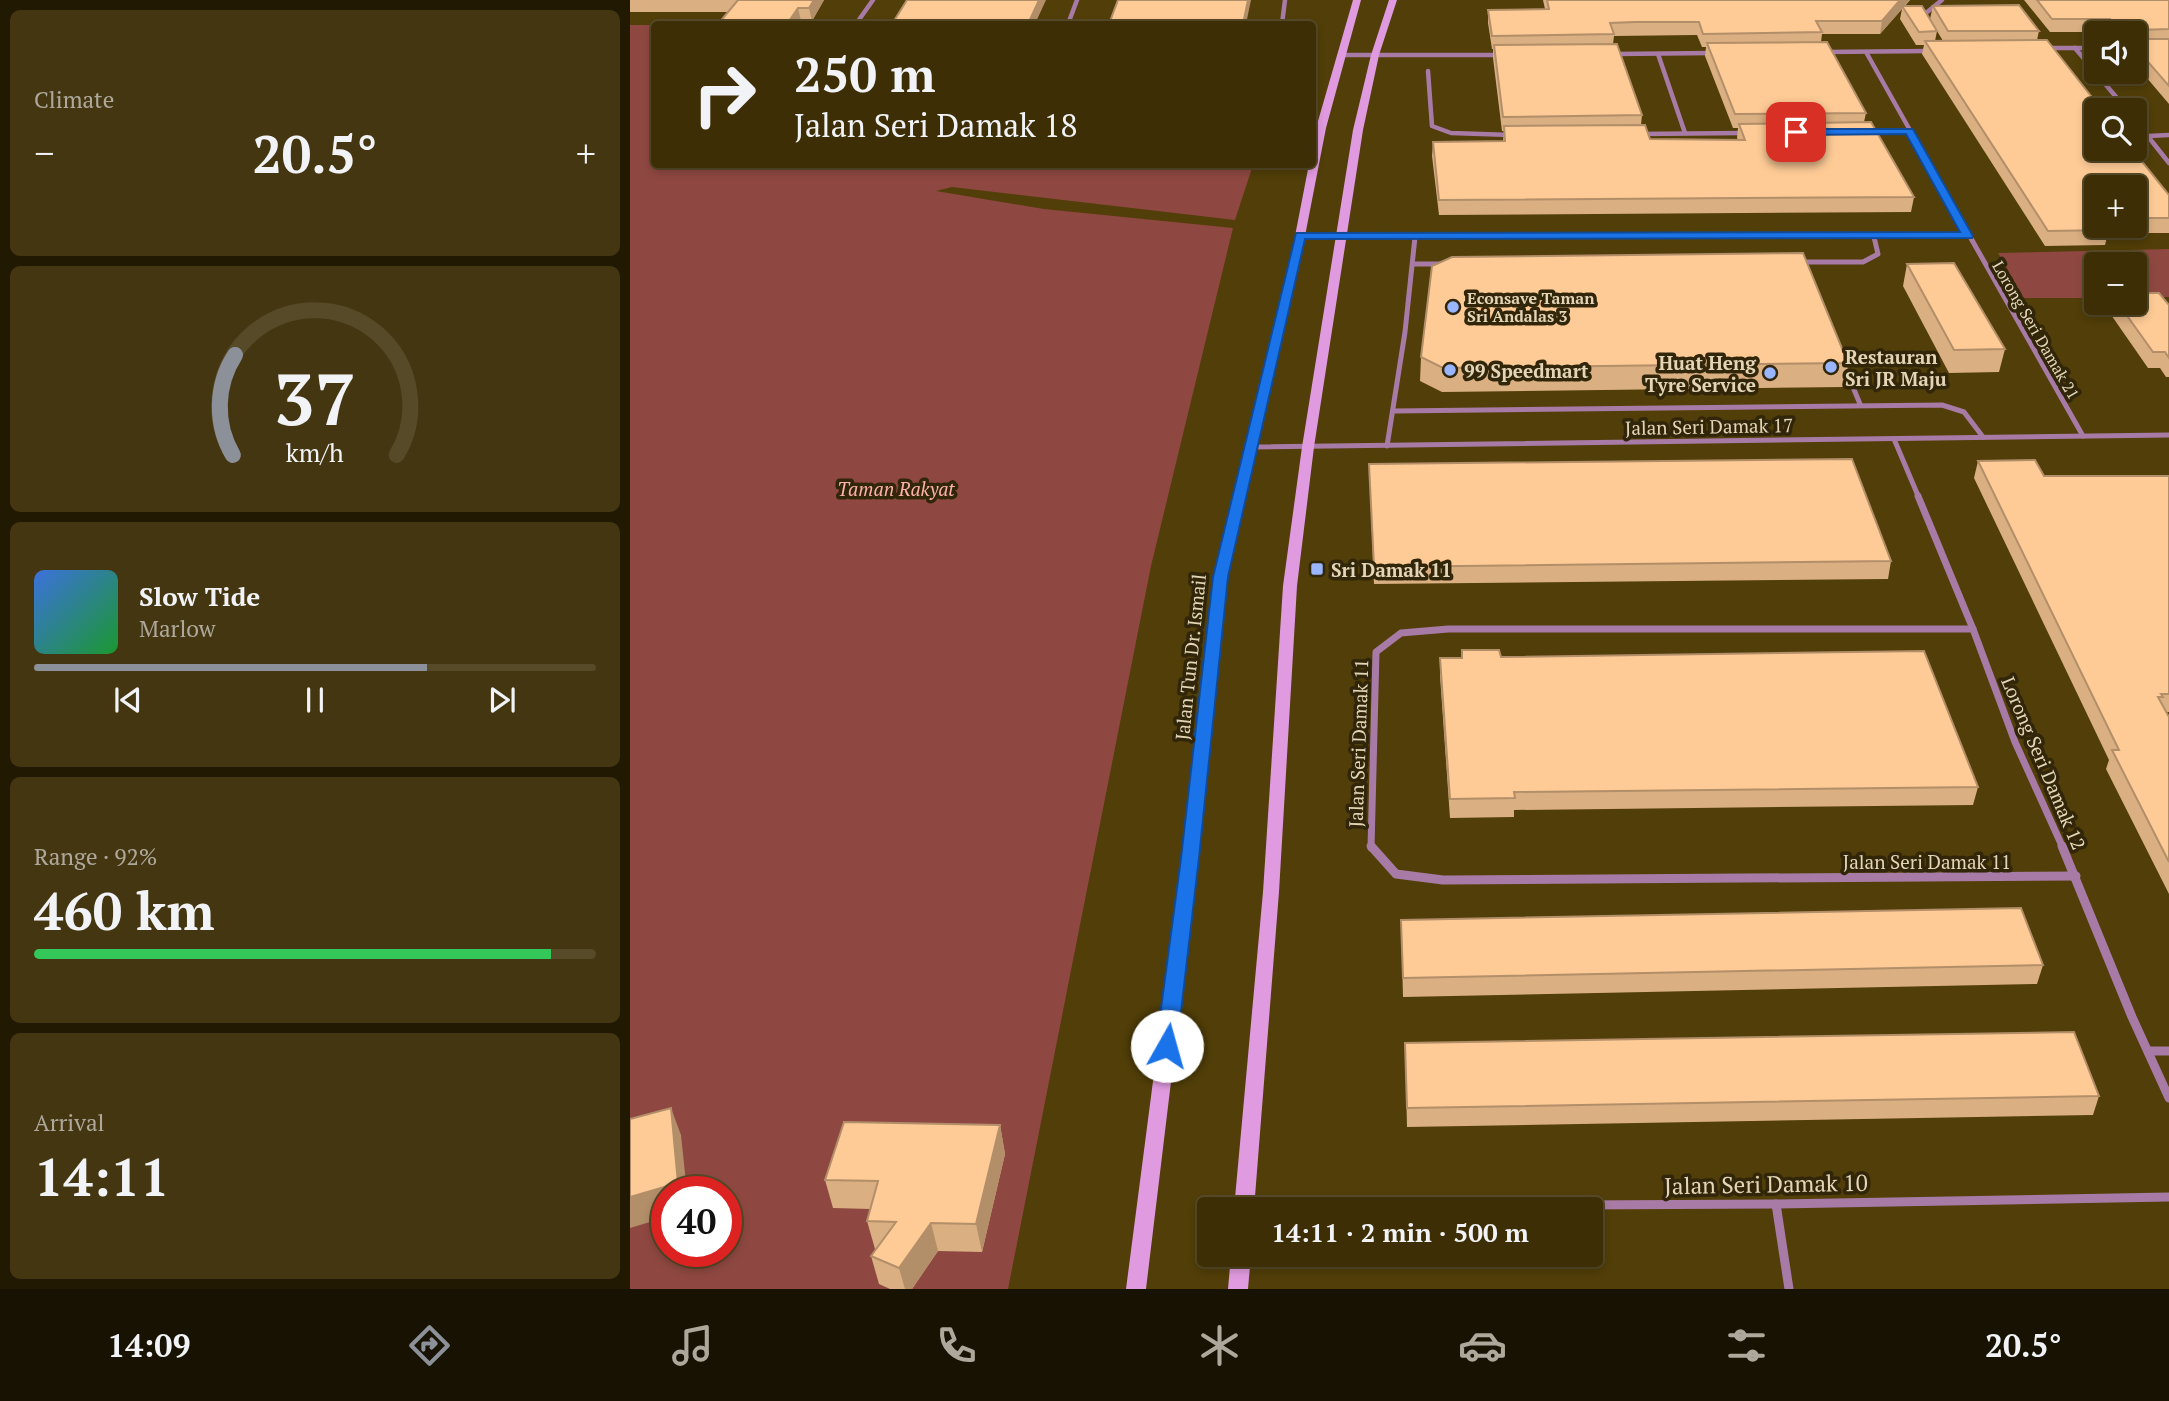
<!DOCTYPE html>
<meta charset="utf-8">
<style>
:root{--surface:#3d2e06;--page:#443610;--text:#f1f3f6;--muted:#ada89b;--line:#564a28;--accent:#8c9099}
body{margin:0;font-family:"PT Serif",serif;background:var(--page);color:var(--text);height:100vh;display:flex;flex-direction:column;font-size:26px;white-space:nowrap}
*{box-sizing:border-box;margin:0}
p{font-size:23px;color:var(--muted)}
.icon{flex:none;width:38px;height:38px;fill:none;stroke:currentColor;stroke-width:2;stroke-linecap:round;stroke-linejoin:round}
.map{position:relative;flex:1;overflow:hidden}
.panel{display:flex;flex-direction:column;gap:10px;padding:10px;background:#221903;width:630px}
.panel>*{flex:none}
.banner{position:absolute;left:21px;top:21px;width:665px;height:147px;border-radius:7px;box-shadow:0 4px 10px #0003,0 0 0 2px var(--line);background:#3d2e06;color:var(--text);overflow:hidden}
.controls{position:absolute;left:1454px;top:21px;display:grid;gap:14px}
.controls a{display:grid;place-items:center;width:63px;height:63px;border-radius:7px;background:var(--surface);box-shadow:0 4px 10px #0003,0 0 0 2px var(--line);font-size:35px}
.speed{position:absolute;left:21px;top:1176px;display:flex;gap:14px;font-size:35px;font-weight:700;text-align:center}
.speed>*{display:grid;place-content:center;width:91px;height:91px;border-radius:50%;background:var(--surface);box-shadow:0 4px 10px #0003,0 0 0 2px var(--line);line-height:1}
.speed .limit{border:10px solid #d22;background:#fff;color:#111}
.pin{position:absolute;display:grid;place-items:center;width:60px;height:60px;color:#fff;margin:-30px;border-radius:14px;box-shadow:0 4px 10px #0006}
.me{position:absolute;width:77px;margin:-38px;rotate:7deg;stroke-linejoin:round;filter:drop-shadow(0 0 5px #0008)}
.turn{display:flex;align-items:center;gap:24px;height:147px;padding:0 28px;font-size:32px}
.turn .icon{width:91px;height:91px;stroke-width:2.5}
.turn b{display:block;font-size:49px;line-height:60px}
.big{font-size:52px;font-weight:800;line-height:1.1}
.panel .tile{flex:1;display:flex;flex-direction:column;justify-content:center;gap:10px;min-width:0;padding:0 24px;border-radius:10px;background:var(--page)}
.panel .dial{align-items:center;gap:0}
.dial svg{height:182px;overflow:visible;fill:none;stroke:var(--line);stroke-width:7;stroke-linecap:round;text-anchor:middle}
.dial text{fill:var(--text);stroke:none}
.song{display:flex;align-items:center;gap:21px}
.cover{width:84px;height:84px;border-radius:10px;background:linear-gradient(135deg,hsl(220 70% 55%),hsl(130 70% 35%))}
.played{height:7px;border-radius:4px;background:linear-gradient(90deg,var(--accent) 70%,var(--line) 70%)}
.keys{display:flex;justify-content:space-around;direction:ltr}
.heat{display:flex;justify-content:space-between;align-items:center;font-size:38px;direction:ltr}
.charge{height:10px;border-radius:5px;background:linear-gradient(90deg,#34c759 92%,var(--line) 0)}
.trip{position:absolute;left:567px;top:1197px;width:406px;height:70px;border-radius:7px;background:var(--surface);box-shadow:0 4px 10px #0003,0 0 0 2px var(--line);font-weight:800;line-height:70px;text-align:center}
.tab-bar{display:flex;height:112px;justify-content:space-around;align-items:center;background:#181202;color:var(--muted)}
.tab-bar .icon{width:49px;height:49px}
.tab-bar .active{color:var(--accent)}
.tab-bar b{font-size:32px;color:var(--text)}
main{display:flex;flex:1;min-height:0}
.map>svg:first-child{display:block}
</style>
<main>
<section class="panel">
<div class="tile"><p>Climate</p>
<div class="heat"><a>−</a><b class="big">20.5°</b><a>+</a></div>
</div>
<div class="tile dial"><svg viewBox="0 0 100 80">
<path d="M14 69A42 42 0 1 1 86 69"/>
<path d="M14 69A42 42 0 0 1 15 25" stroke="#8c9099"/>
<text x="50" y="56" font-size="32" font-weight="700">37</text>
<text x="50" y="72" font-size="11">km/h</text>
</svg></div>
<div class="tile">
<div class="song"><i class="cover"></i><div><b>Slow Tide</b><p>Marlow</p></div></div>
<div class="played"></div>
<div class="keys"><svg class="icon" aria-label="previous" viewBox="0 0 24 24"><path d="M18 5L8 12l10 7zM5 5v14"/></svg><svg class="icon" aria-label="pause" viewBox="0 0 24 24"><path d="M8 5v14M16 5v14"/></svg><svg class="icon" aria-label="next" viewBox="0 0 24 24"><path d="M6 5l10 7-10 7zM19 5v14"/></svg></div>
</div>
<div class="tile"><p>Range · 92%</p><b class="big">460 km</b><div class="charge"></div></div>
<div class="tile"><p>Arrival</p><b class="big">14:11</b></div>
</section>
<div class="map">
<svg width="1539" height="1289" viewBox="0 0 1539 1289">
<rect width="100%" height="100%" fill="#513e08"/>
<g fill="#8e4841" fill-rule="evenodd">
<path d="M0,25H24V164L623,165L605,220L322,187L306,191L414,209L603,228L521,566L378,1289H0ZM37,1192H96V1251H37Z"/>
<polygon points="1539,249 1539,297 1505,297 1505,264 1466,264 1466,298 1394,298 1368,253"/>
</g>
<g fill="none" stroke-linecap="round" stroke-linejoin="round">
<g stroke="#a77ba6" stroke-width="4.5">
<polyline points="1295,20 1296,13 1312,0"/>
<polyline points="226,24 243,0"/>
<polyline points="438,24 447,0"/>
<polyline points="652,24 655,0"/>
<polyline points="1415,48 1466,48"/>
<polyline points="1445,48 1497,110"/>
<polyline points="1194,52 1301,51"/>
<polyline points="1236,52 1331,221"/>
<polyline points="984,54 1084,53"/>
<polyline points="1028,54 1055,133"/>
<polyline points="710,55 871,55"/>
<polyline points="798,71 802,126 821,133 881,135"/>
<polyline points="1505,120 1539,163"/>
<polyline points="1239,131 1280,131"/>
<polyline points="1008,134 1115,133"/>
<polyline points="1518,136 1539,135"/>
</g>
<g stroke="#a77ba6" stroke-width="5">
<polyline points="1330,219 1453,436"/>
<polyline points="670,236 1338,236"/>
<polyline points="1167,262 1233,262 1248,254 1244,237"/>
<polyline points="783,264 812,264"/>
<polyline points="1213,363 1230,404"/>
<polyline points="764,411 1312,405 1334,412 1353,437"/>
<polyline points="1264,439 1289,498"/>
<polyline points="757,446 775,332 785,237"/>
<polyline points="619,447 1539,435"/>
</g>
<g stroke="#a77ba6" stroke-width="7">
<polyline points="1288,496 1343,629 1385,742 1433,848"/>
<polyline points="741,848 746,652 771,633 818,629 1343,629"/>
</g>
<g stroke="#a77ba6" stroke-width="9">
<polyline points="741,846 766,874 813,880 1446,876"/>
<polyline points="1432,846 1502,1017 1539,1098"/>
<polyline points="1518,1051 1539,1051"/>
<polyline points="1146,1204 1159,1289"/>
<polyline points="732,1206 1146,1204 1539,1197"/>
</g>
<g fill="#e09adf" fill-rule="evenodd">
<polygon points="723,0 731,0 696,128 675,236 597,577 568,858 516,1289 496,1289 552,858 583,577 665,236 679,164 682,164 682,148 686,128"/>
<polygon points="759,0 767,0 749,55 733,130 684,447 667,586 649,892 624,1209 604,1209 633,892 653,586 672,447 723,130 741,55"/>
<polygon points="601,1255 621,1255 618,1289 598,1289"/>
</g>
</g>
<g fill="#daaf81" fill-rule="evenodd">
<polygon points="0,0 194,0 182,21 171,21 98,12 0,12"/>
<path d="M913,0H1280L1275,6L1307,31L1305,41H1313L1300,19L1303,6L1409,31L1407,40L1539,195V233H1478L1475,245L1415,246L1292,54L1294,45H1286L1270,19L1272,9L1250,34H1192L1191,42L1236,113L1234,122L1284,197L1281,212L809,215L802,156L803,142L873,141L874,131H872L863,58V49H862L858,23V10L915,9ZM1067,35L1072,47H1076L1075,56L1103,128H1108L1107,138L1108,140L1020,139L1011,125L1012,115L983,44L984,36ZM1466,187H1505V226H1466Z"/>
<polygon points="1394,0 1539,0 1539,104 1505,64 1505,33 1478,33 1477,32 1420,32"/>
<polygon points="1277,264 1375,349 1369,372 1319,373 1273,286"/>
<polygon points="1479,303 1505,303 1539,305 1539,377 1536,377 1530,368 1518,368 1477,309"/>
<polygon points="791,357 1218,363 1214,387 812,392 790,381"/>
<polygon points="1348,461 1414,476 1539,476 1539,712 1536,712 1539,717 1539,894 1476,769 1479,760 1344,478"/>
<polygon points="739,464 1261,561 1258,579 744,584"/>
<polygon points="871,657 1348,787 1343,805 884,810 884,817 820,818 810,676 810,658"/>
<polygon points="771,920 1413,965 1407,984 773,997"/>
<polygon points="775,1043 1469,1096 1463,1115 777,1127"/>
<polygon points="370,1125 375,1154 352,1252 308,1251 282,1289 260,1289 249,1284 241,1256 246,1249 245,1249 237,1221 240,1209 203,1208 195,1180"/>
</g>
<g fill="#b28e69">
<polygon points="184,0 194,0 182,21 179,8"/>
<polygon points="409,0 416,0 405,24 398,24"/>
<polygon points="618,0 621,0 616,24 613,24"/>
<polygon points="1270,0 1280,0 1273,7 1272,6 1272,9 1250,34 1252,21"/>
<polygon points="168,8 171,21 169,24 157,24"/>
<polygon points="41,1108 51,1135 57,1192 37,1192 37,1217 0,1228 0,1197"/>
<polygon points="370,1125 375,1154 352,1252 346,1224"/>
<polygon points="301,1223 308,1251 282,1289 275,1289 269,1268"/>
</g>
<g fill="#fecb96" stroke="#b28e69" stroke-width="2">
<polygon points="108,0 184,0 179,8 168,8 157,24 88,24"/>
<polygon points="277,0 409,0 398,24 262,24"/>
<polygon points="488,0 618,0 613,24 479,24"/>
<polygon points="917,0 1270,0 1252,21 1186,21 1192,32 1073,34 1069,22 1005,22 980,23 984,34 862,36 858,10 919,9"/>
<polygon points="1407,0 1539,0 1539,29 1508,30 1504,33 1493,33 1480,19 1422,19"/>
<polygon points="1389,5 1409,31 1318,31 1303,6"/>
<polygon points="1272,6 1292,6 1307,31 1289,32"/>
<polygon points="1505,36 1508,39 1539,39 1539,86 1505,47"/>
<polygon points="1417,40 1472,110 1466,110 1466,149 1502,149 1539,195 1539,218 1505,218 1505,187 1466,187 1466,226 1476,226 1479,230 1418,231 1295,41"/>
<polygon points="1197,42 1236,113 1105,114 1077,43"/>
<polygon points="987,44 1012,115 873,117 864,45"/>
<polygon points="1241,122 1284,197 809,200 803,142 875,141 874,126 1015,125 1020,139 1115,140 1109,124"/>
<polygon points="1173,253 1218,363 813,368 791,357 802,266 822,257"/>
<polygon points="1324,263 1375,349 1324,350 1277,264"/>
<polygon points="1505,293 1529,293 1539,305 1539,358 1535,352 1523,352 1488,303 1505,303"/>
<polygon points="1222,459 1261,561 744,567 739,464"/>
<polygon points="1405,460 1414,476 1539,476 1539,694 1531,694 1533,697 1528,697 1539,717 1539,862 1482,750 1489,750 1348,461"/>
<polygon points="832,650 869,650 871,657 1294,651 1348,787 884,792 885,798 820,799 810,658 832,658"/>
<polygon points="1391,908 1413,965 773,978 771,920"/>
<polygon points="1444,1032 1469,1096 777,1108 775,1043"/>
<polygon points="41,1108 48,1183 0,1197 0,1119"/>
<polygon points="214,1122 370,1125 346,1224 301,1223 269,1268 241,1256 266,1222 237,1221 248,1181 195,1180"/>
</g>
<polygon fill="#1a73e8" stroke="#114b97" stroke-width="2" points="1283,129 1343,236 1342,238 675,239 598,577 569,858 547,1046 544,1052 537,1054 529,1052 526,1046 551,858 583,577 666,233 1330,232 1276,134 1166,135 1161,132 1166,129"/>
<g fill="#99b5fd" stroke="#31260a" stroke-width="2.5">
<circle cx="823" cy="307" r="7"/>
<circle cx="1201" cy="367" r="7"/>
<circle cx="820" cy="370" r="7"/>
<circle cx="1140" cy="373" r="7"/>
<rect x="680" y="562" width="14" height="14" rx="3.5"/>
</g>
<g text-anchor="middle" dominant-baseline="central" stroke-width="7" stroke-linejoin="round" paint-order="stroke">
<g font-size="16" font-weight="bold" fill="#e3d5b5" stroke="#31260a" text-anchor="start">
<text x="837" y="298">Econsave Taman<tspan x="837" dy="18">Sri Andalas 3</tspan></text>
</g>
<g font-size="16" fill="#e3d5b5" stroke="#31260a">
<text transform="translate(1406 330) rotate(60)">Lorong Seri Damak 21</text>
</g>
<g font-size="19" font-weight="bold" fill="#e3d5b5" stroke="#31260a" text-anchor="start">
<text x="1215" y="356">Restauran<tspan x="1215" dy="22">Sri JR Maju</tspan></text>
<text x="1126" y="362" text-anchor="end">Huat Heng<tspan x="1126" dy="22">Tyre Service</tspan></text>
<text x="834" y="370">99 Speedmart</text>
<text x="701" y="569">Sri Damak 11</text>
</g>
<g font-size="19" fill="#e3d5b5" stroke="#31260a">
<text transform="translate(1079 426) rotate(-1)">Jalan Seri Damak 17</text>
<text transform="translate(560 657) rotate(-84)">Jalan Tun Dr. Ismail</text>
<text transform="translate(728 743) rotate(-88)">Jalan Seri Damak 11</text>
<text transform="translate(1414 763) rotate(67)">Lorong Seri Damak 12</text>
<text x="1297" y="861">Jalan Seri Damak 11</text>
</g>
<g font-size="19" font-style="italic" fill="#fdb1a8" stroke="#31260a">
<text x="266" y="488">Taman Rakyat</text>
</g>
<g font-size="23" fill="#e3d5b5" stroke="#31260a">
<text transform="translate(1136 1184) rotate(-1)">Jalan Seri Damak 10</text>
</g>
</g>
</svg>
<div class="controls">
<a><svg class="icon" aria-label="sound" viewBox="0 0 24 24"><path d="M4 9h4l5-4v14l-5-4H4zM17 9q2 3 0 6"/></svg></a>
<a><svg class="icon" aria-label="search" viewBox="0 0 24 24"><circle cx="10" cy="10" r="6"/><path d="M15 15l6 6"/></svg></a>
<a>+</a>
<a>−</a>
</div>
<div class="speed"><div class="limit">40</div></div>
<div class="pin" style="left:1166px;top:132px;background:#d93025"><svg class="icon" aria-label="arrive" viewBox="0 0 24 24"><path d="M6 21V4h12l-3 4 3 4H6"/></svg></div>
<svg class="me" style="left:537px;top:1046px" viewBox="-20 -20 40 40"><circle r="19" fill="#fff"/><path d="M0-13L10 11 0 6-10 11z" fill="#1a73e8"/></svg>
<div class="trip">14:11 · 2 min · 500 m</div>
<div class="banner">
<div class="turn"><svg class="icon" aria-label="right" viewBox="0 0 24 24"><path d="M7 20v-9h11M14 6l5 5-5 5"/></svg><div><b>250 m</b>Jalan Seri Damak 18</div></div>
</div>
</div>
</main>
<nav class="tab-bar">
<b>14:09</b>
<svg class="icon active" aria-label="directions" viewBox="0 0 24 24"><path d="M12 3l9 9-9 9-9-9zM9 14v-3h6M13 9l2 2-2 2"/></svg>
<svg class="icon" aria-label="music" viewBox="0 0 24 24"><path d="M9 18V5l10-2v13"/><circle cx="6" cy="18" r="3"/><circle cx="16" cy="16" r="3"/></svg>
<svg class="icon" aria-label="phone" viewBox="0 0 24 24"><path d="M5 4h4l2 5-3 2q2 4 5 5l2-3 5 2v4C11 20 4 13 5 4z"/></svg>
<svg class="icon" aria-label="climate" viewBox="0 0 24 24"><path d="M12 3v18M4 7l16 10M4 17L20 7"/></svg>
<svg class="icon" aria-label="car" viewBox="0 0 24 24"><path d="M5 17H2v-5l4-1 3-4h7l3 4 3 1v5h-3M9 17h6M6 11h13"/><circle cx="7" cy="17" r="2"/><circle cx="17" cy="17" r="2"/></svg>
<svg class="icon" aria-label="filters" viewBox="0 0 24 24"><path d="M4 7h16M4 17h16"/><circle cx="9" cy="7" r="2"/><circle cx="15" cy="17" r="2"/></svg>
<b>20.5°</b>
</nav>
